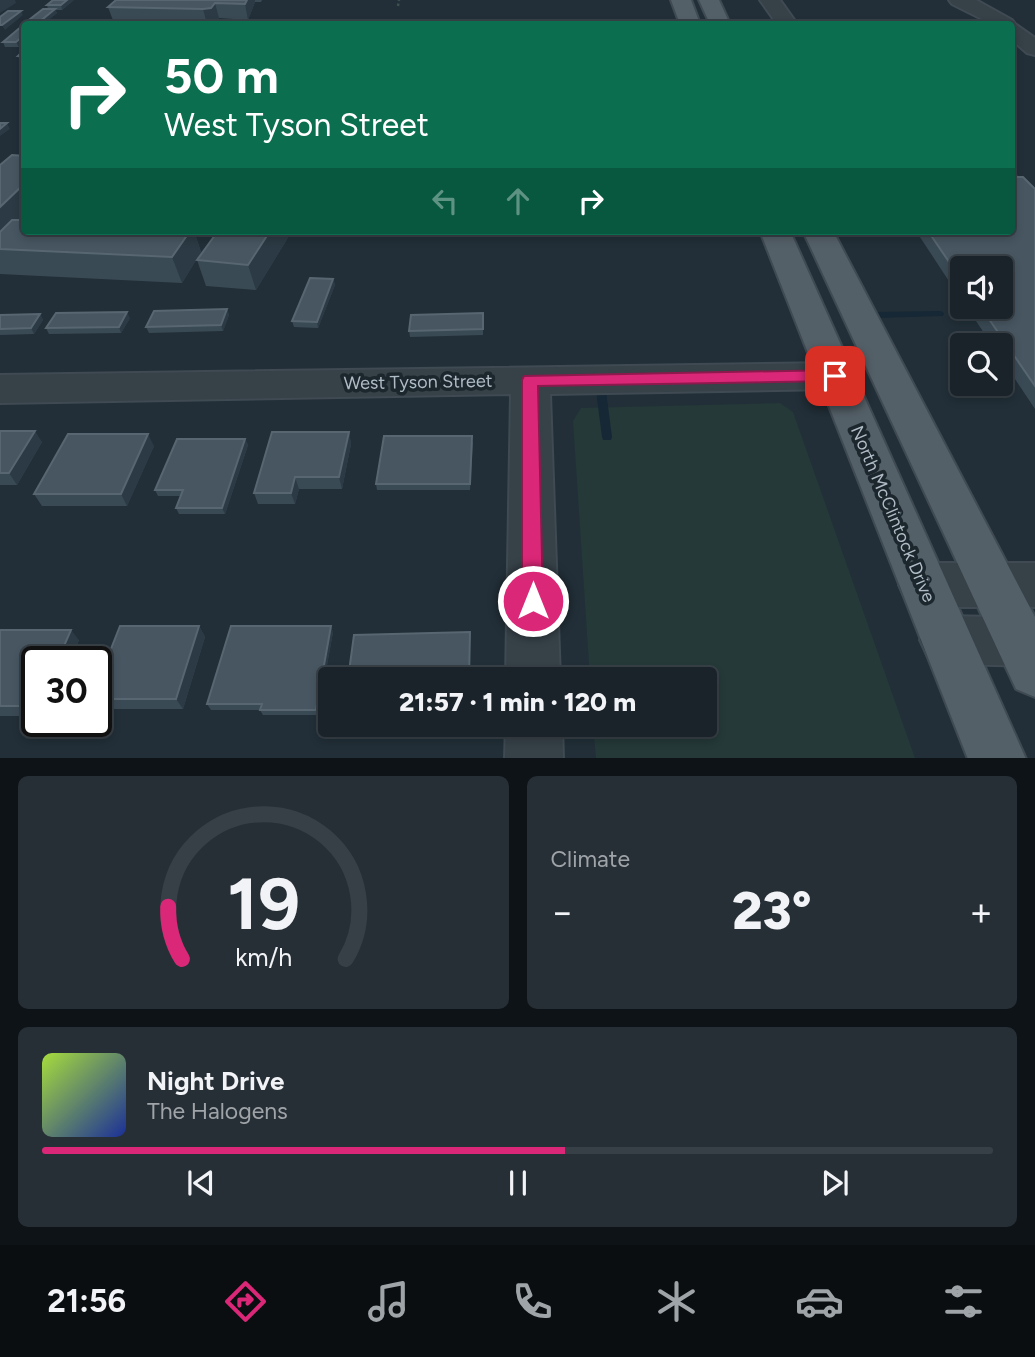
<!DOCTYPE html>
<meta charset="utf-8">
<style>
:root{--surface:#1a232a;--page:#272f36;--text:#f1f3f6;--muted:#9fa4a8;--line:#384047;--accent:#db2777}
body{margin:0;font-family:Figtree,sans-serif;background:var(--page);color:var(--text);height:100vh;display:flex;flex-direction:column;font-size:26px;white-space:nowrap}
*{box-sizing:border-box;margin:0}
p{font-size:23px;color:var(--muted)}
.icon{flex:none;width:38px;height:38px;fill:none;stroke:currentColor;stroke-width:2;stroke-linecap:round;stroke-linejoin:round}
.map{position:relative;height:758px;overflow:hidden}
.sheet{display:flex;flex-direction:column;gap:18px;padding:18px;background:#0e1317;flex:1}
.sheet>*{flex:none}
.top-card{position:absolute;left:21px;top:21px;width:994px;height:214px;border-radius:7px;box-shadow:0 4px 10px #0003,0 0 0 2px var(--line);background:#0b6e4f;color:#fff;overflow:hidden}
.controls{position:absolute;left:950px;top:256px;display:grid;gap:14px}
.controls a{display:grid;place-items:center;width:63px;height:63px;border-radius:7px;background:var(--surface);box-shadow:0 4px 10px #0003,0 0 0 2px var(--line);font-size:35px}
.speed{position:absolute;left:21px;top:646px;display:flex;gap:14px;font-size:35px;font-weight:700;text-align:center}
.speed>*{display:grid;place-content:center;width:91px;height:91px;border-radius:50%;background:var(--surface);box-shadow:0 4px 10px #0003,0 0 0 2px var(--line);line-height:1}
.speed .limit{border:4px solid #111;border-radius:10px;background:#fff;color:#111}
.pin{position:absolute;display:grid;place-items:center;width:60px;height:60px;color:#fff;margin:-30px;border-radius:14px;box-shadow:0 4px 10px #0006}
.me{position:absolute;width:77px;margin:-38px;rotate:0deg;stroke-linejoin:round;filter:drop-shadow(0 0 5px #0008)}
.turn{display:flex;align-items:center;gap:24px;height:147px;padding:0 28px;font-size:32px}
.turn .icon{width:91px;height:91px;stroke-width:2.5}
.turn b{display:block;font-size:49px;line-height:60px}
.lanes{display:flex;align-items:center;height:66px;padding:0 28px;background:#0003;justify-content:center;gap:35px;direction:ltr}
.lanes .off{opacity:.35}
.big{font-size:52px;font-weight:800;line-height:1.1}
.sheet .tile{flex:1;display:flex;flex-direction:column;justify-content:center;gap:10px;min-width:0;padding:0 24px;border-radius:10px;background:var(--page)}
.sheet .dial{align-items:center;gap:0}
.dial svg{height:182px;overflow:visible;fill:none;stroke:var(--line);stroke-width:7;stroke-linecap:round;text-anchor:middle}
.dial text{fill:var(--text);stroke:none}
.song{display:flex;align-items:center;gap:21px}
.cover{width:84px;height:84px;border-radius:10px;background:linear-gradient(135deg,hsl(80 70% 55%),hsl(230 70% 35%))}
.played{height:7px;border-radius:4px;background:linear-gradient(90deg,var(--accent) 55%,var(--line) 55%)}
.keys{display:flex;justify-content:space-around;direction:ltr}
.heat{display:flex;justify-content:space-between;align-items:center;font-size:38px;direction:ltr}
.sheet .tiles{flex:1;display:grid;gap:18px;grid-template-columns:1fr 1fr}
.tile:last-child{grid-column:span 2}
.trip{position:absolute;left:318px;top:667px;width:399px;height:70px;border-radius:7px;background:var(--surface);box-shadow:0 4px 10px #0003,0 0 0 2px var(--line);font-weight:800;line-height:70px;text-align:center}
.menu{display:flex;height:112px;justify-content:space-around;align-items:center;background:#0a0e11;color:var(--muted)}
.menu .icon{width:49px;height:49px}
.menu .active{color:var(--accent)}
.menu b{font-size:32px;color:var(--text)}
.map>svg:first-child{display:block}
</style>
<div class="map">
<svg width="1035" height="759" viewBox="0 0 1035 759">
<rect width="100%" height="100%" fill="#222f38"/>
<polygon fill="#243938" points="780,403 793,412 915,758 596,758 593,725 705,724 705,679 590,679 573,421 581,408"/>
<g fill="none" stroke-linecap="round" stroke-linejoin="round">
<g fill="#162835" fill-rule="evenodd">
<polygon points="940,311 943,312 944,314 943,316 877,318 873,315 877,312"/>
<polygon points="600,380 605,383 612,437 611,440 603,440 602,437 595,383"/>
</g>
<g stroke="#3f4a52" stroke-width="4">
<g id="minor">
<polygon points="760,0 780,0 797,24 777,24"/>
<polygon points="949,0 976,0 1012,20 1015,24 1035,38 1035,55 1027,53 1012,40 1012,24 992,24 952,4"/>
<polygon points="835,363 849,367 854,376 849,385 835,389 550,394 560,679 506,679 511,394 0,403 0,375"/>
<polygon points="923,563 1035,563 1035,607 923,607 906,600 899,585 906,570"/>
<polygon points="946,616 1035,618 1035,666 946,664 928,657 920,640 928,623"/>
<polygon points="506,724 562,724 563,759 505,759"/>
</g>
</g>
<g stroke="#3f4a52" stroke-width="4">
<g id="major">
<polygon points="671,0 691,0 700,24 680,24"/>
<polygon points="699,0 719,0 730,24 710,24"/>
<polygon points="760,231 790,231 1026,759 968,759"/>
<polygon points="803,231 833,231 1035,617 1035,697 1016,689"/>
</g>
</g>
<polyline stroke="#3d514f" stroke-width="2.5" stroke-dasharray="2.5 2.5" stroke-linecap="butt" points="398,6 399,0"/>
<use href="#minor" fill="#364148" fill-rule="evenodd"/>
<use href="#major" fill="#546068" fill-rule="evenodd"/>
</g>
<g fill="#3a4a54">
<polygon points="74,0 62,10 55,10 57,13 43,24 26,24 25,23 48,9 47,5"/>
<polygon points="116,0 262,0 261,2 255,2 248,20 219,18 215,24 208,24 114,23 108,7"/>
<polygon points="24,26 19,47 5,47 3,42"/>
<polygon points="24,50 24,61 20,61 18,56"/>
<polygon points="0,165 24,231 194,231 201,252 182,283 0,274"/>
<polygon points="1017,177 1035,189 1035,409 1001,358 1001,345 992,345 966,306 1001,306 962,268 962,301 916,231 1012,231"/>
<polygon points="292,231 256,290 206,286 197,260"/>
<polygon points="333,279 335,285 318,328 294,327 292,321"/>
<polygon points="227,309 229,315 223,331 149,333 146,327"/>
<polygon points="483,313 483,335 410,337 409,331"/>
<polygon points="40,314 43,320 34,334 0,335 0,315"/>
<polygon points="130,318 121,333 49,334 46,328"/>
<polygon points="0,431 42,442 17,485 0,485"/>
<polygon points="349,432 351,444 342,489 299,489 295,504 258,504 254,493"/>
<polygon points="245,439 248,445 225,514 179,514 176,508 181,496 158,496 155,490"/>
<polygon points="473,442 470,490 377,490 376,484"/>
<polygon points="154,446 127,506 42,506 34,494"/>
<polygon points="199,626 205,637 183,709 100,709 96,704 96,687"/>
<polygon points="0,630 79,640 70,662 37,662 37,716 0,716"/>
<polygon points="333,632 318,715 263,715 260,710 211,710 207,704"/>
</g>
<g fill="#2b3a44">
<polygon points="0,0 15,0 16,3 0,13"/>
<polygon points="67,0 74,0 62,10 61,5"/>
<polygon points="247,0 255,0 255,2 248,20 245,4"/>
<polygon points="215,3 219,18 215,24 207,24 203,9"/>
<polygon points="55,9 57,13 43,24 38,24 38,23"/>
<polygon points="21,11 23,15 5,30 2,25"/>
<polygon points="24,35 24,42 19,47 16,42"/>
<polygon points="7,123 10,129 0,136 0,129"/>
<polygon points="24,184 24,220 0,244 0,207"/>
<polygon points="190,231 194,231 201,252 182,283 172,257"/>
<polygon points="270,231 292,231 256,290 248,265"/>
<polygon points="333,279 335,285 318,328 317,322"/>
<polygon points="227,309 229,315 223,331 221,325"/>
<polygon points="127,312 130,318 121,333 119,327"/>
<polygon points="40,314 43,320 34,334 31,328"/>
<polygon points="35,431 42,442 17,485 9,473"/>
<polygon points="349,432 351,444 342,489 339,477"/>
<polygon points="148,434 154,446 127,506 121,494"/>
<polygon points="245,439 248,445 225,514 222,508"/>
<polygon points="295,477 299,489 295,504 291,493"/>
<polygon points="199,626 205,637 183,709 176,699"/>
<polygon points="331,626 333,632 318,715 316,710"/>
<polygon points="71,630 79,640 70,662 57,662"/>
</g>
<g fill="#475661" stroke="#576670" stroke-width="2">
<polygon points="53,0 67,0 61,5 47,5"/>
<polygon points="116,0 247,0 245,4 215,3 211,8 203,9 108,7"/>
<polygon points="43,9 55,9 38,23 25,23"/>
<polygon points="8,11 21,11 2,25 0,25 0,17"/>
<polygon points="22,26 24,26 24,35 16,42 3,42"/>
<polygon points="24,50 24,56 18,56"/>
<polygon points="0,123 7,123 0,129"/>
<polygon points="12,155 24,156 24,184 0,207 0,165"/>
<polygon points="1012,169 1017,177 1023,177 1035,189 1035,386 980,306 1001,306 1001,268 962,268 962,281 928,231 1012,231"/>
<polygon points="12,220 24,220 24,231 190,231 172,257 0,249 0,232"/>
<polygon points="218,231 270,231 248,265 197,260"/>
<polygon points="310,278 333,279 317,322 292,321"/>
<polygon points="227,309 221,325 146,327 154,311"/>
<polygon points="127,312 119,327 46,328 56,313"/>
<polygon points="483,313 483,329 409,331 411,315"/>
<polygon points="40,314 31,328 0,329 0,315"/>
<polygon points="0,431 35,431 9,473 0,473"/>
<polygon points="272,432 349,432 339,477 295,477 291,493 254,493"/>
<polygon points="68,434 148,434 121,494 34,494"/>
<polygon points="384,436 472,436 470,484 376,484"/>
<polygon points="177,439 245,439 222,508 176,508 183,490 155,490"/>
<polygon points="120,626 199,626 176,699 96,699 96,687"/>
<polygon points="231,626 331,626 316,710 260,710 262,704 207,704"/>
<polygon points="0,630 71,630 57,662 37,662 37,706 0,706"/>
<polygon points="470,632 469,679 348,679 354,635"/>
</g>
<polygon fill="#db2777" stroke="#8e194d" stroke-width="2" points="835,370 843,376 835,381 538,386 543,601 540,608 533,611 525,608 522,601 522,380 524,376"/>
<g text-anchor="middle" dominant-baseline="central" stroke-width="7" stroke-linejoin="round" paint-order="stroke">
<g font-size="18" fill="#b0bcc5" stroke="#1b262d">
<text transform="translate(418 382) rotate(-1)">West Tyson Street</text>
<text transform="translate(893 514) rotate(67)">North McClintock Drive</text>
</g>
</g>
</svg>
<div class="controls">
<a><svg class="icon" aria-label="sound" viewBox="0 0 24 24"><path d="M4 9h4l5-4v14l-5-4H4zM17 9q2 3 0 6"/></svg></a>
<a><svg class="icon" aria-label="search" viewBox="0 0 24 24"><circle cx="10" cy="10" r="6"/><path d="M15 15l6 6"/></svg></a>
</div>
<div class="speed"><div class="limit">30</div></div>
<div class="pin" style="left:835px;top:376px;background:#d93025"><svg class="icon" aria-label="arrive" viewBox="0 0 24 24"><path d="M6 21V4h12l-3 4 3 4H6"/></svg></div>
<svg class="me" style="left:533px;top:601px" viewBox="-20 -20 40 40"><circle r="17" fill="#db2777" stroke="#fff" stroke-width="3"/><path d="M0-11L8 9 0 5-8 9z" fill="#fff"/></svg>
<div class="trip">21:57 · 1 min · 120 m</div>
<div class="top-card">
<div class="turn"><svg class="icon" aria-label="right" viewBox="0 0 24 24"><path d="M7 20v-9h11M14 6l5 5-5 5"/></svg><div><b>50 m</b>West Tyson Street</div></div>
<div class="lanes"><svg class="icon off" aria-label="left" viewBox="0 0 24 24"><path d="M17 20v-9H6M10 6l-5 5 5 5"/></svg><svg class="icon off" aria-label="ahead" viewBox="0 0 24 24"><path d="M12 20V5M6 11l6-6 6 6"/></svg><svg class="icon" aria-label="right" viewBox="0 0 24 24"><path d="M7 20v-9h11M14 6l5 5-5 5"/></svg></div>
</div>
</div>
<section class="sheet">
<div class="tiles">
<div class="tile dial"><svg viewBox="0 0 100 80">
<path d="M14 69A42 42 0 1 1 86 69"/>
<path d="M14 69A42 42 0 0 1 8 46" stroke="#db2777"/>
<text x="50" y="56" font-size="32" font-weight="700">19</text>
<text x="50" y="72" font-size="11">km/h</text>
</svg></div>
<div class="tile"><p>Climate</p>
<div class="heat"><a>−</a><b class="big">23°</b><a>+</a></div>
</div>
<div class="tile">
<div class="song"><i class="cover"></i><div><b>Night Drive</b><p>The Halogens</p></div></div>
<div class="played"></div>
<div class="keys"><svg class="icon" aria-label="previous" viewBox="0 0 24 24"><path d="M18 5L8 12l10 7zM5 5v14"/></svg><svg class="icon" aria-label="pause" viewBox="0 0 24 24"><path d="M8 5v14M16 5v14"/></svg><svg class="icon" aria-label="next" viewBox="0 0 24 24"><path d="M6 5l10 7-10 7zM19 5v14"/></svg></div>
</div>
</div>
</section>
<nav class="menu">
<b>21:56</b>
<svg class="icon active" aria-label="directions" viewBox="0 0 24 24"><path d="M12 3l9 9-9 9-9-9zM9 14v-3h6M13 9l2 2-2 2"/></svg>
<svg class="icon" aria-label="music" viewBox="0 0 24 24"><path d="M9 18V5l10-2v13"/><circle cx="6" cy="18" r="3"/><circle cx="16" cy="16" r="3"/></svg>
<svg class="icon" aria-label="phone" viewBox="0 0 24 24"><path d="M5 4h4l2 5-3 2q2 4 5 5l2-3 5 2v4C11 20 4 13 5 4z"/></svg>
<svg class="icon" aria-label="climate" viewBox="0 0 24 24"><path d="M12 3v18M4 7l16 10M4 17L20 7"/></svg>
<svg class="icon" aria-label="car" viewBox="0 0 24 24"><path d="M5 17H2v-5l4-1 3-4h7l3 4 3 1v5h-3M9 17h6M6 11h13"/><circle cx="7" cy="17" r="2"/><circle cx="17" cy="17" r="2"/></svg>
<svg class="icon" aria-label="filters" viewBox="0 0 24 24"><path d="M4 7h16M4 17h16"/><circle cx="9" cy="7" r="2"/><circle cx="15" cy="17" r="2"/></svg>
</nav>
